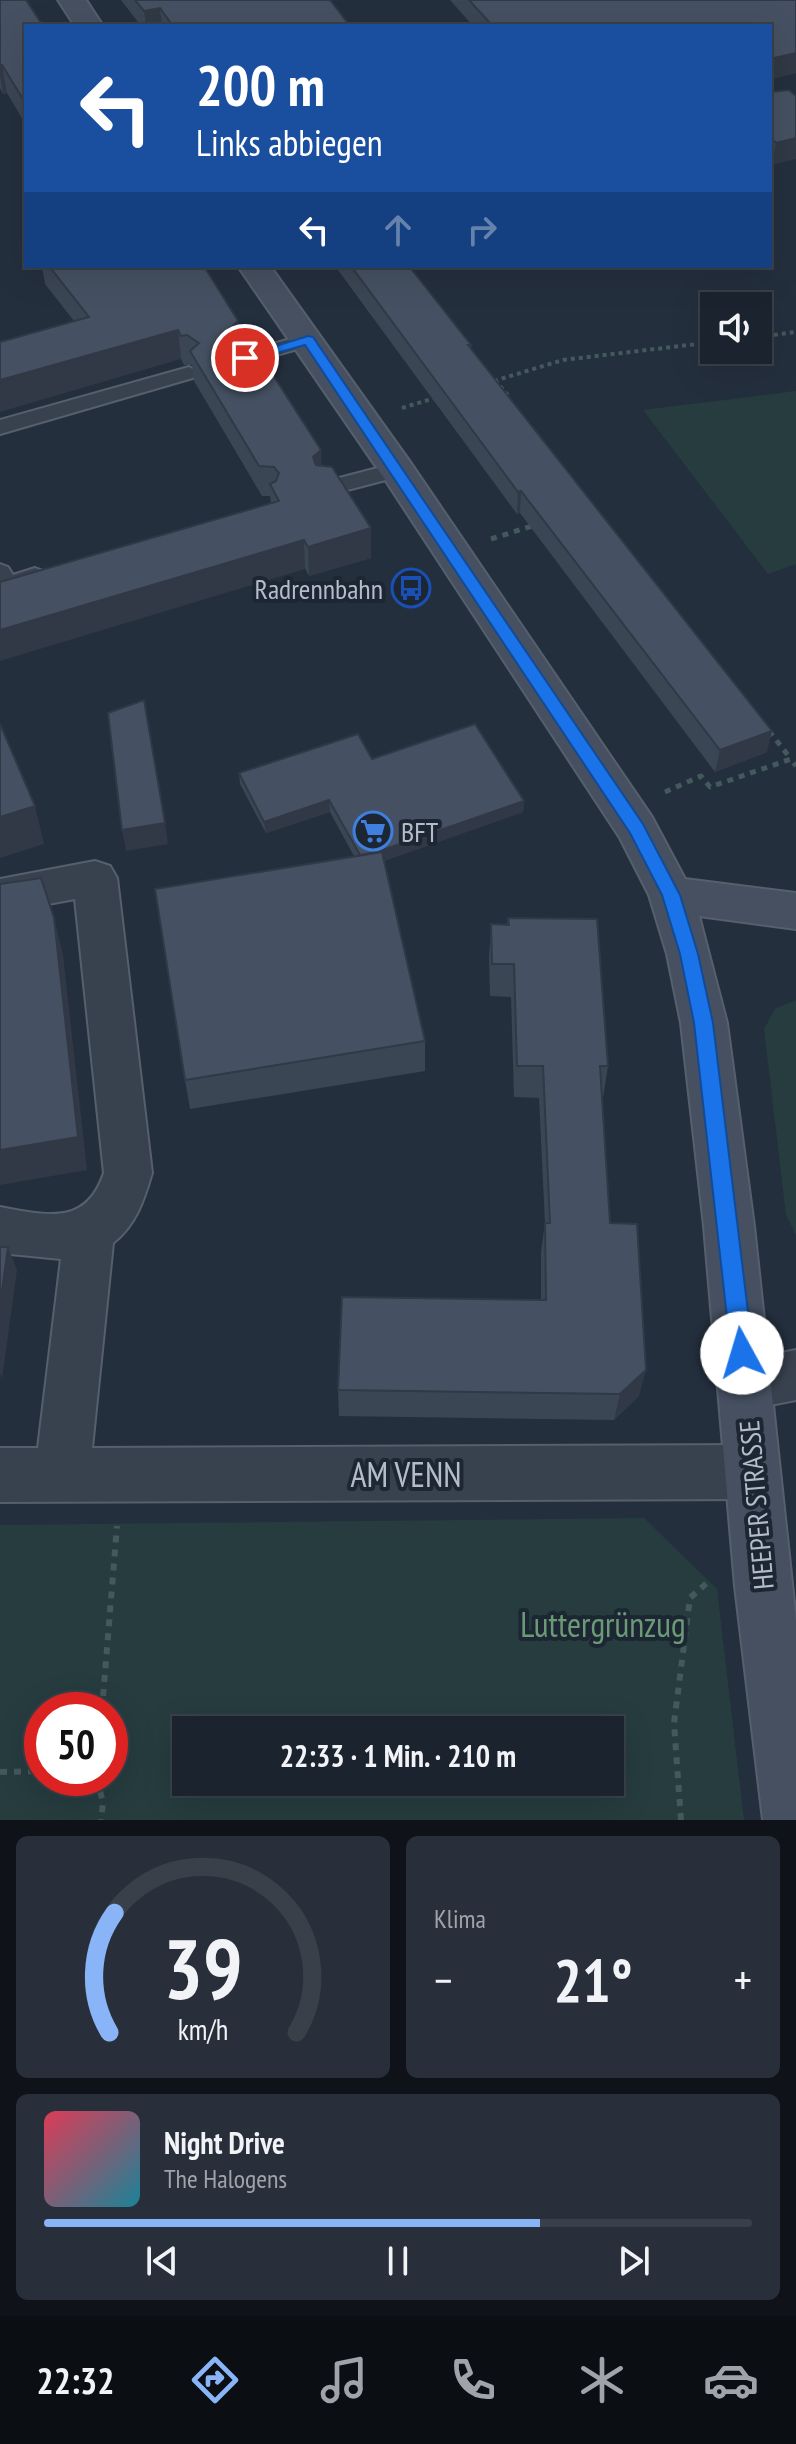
<!DOCTYPE html>
<html lang="de">
<meta charset="utf-8">
<style>
:root{--surface:#1b232e;--page:#282f3a;--text:#f1f3f6;--muted:#a0a4aa;--line:#39404a;--accent:#8ab4f8}
body{margin:0;font-family:"PT Sans Narrow",sans-serif;background:var(--page);color:var(--text);height:100vh;display:flex;flex-direction:column;font-size:30px;white-space:nowrap}
*{box-sizing:border-box;margin:0}
p{font-size:26px;color:var(--muted)}
.icon{flex:none;width:44px;height:44px;fill:none;stroke:currentColor;stroke-width:2;stroke-linecap:round;stroke-linejoin:round}
.map{position:relative;height:1820px;overflow:hidden}
.details{display:flex;flex-direction:column;gap:16px;padding:16px;background:#0f1319;flex:1}
.details>*{flex:none}
.hud{position:absolute;left:24px;top:24px;width:748px;height:244px;border-radius:0px;box-shadow:0 8px 32px #0002,0 0 0 2px var(--line);background:#1a4fa0;color:#fff;overflow:hidden}
.tools{position:absolute;left:700px;top:292px;display:grid;gap:16px}
.tools a{display:grid;place-items:center;width:72px;height:72px;border-radius:0px;background:var(--surface);box-shadow:0 8px 32px #0002,0 0 0 2px var(--line);font-size:40px}
.speed{position:absolute;left:24px;top:1692px;display:flex;gap:16px;font-size:40px;font-weight:700;text-align:center}
.speed>*{display:grid;place-content:center;width:104px;height:104px;border-radius:50%;background:var(--surface);box-shadow:0 8px 32px #0002,0 0 0 2px var(--line);line-height:1}
.speed .limit{border:12px solid #d22;background:#fff;color:#111}
.pin{position:absolute;display:grid;place-items:center;width:68px;height:68px;color:#fff;margin:-34px;border:4px solid #fff;border-radius:50%;box-shadow:0 2px 8px #0007}
.me{position:absolute;width:88px;margin:-44px;rotate:354deg;stroke-linejoin:round;filter:drop-shadow(0 0 6px #0008)}
.turn{display:flex;align-items:center;gap:28px;height:168px;padding:0 40px;font-size:36px}
.turn .icon{width:104px;height:104px;stroke-width:2.5}
.turn b{display:block;font-size:56px;line-height:68px}
.lanes{display:flex;align-items:center;height:76px;padding:0 40px;background:#0003;justify-content:center;gap:40px;direction:ltr}
.lanes .off{opacity:.35}
.big{font-size:60px;font-weight:700;line-height:1.1}
.details .widget{flex:1;display:flex;flex-direction:column;justify-content:center;gap:12px;min-width:0;padding:0 28px;border-radius:12px;background:var(--page)}
.details .dial{align-items:center;gap:0}
.dial svg{height:208px;overflow:visible;fill:none;stroke:var(--line);stroke-width:7;stroke-linecap:round;text-anchor:middle}
.dial text{fill:var(--text);stroke:none}
.song{display:flex;align-items:center;gap:24px}
.cover{width:96px;height:96px;border-radius:12px;background:linear-gradient(135deg,hsl(350 70% 55%),hsl(190 70% 35%))}
.played{height:8px;border-radius:4px;background:linear-gradient(90deg,var(--accent) 70%,var(--line) 70%)}
.keys{display:flex;justify-content:space-around;direction:ltr}
.heat{display:flex;justify-content:space-between;align-items:center;font-size:44px;direction:ltr}
.details .tiles{flex:1;display:grid;gap:16px;grid-template-columns:1fr 1fr}
.widget:last-child{grid-column:span 2}
.trip{position:absolute;left:172px;top:1716px;width:452px;height:80px;border-radius:0px;background:var(--surface);box-shadow:0 8px 32px #0002,0 0 0 2px var(--line);font-weight:700;line-height:80px;text-align:center}
.menu{display:flex;height:128px;justify-content:space-around;align-items:center;background:#0b0e12;color:var(--muted)}
.menu .icon{width:56px;height:56px}
.menu .on{color:var(--accent)}
.menu b{font-size:36px;color:var(--text)}
.map>svg:first-child{display:block}
</style>
<div class="map">
<svg width="796" height="1820" viewBox="0 0 796 1820">
<rect width="100%" height="100%" fill="#242f3e"/>
<g fill="#263c3f" fill-rule="evenodd">
<polygon points="796,391 796,564 768,574 643,410"/>
<polygon points="796,1000 796,1235 786,1215 764,1029 775,1009"/>
<path d="M644,1518L717,1589L744,1820H0V1525ZM42,1710H110V1778H42ZM186,1730H610V1782H186Z"/>
</g>
<g fill="none" stroke-linecap="round" stroke-linejoin="round">
<g stroke="#565f6c" stroke-width="4">
<g id="lane">
<polygon points="308,334 318,340 315,344 245,364 235,358 238,354"/>
<polygon points="189,367 199,373 196,377 0,434 0,420"/>
<polygon points="397,463 405,465 408,470 405,475 328,495 320,493 317,488 320,483"/>
<polygon points="0,564 8,567 13,575 35,568 43,571 46,576 43,581 6,593 0,591"/>
</g>
</g>
<g stroke="#565f6c" stroke-width="4">
<g id="street">
<path d="M95,861L110,866L117,878L152,1173C144,1200 136,1225 113,1243L92,1448L751,1445L770,1453L778,1472L770,1491L751,1499L0,1502V1448H38L61,1259L0,1253V1207C46,1215 86,1227 104,1173L75,899L0,913V879Z"/>
<polygon points="796,1350 796,1400 745,1410 726,1403 719,1385 726,1367 745,1360"/>
</g>
</g>
<g stroke="#565f6c" stroke-width="4">
<g id="secondary">
<polygon points="58,0 86,0 103,26 75,26"/>
<polygon points="238,266 270,266 410,462 652,817 685,879 796,893 796,929 699,916 727,1023 754,1226 796,1621 796,1820 763,1820 735,1586 704,1226 681,1023 667,954 649,895 620,838 384,478"/>
</g>
</g>
<g stroke="#44595c" stroke-width="4" stroke-dasharray="4 4" stroke-linecap="butt">
<polyline points="758,337 796,332"/>
<polyline points="495,380 510,398"/>
<polyline points="494,381 563,360 714,342"/>
<polyline points="402,408 438,397"/>
</g>
<g stroke="#44595c" stroke-width="5" stroke-dasharray="6 6" stroke-linecap="butt">
<polyline points="491,539 535,525"/>
<polyline points="769,731 791,759"/>
<polyline points="665,792 701,776 710,787 791,759 796,766"/>
</g>
<g stroke="#44595c" stroke-width="6" stroke-dasharray="7 7" stroke-linecap="butt">
<polyline points="102,1710 117,1526"/>
<polyline points="0,1772 42,1771"/>
<polyline points="97,1778 103,1803 101,1820"/>
<polyline points="681,1820 674,1723 690,1598 710,1580"/>
</g>
<use href="#lane" fill="#38414e" fill-rule="evenodd"/>
<use href="#street" fill="#38414e" fill-rule="evenodd"/>
<use href="#secondary" fill="#465061" fill-rule="evenodd"/>
</g>
<g fill="#3b4654">
<polygon points="0,0 26,26 26,125 7,93 3,94 0,88"/>
<polygon points="121,0 330,0 350,26 141,26"/>
<polygon points="450,0 796,0 796,73 771,79 772,92 789,90 772,165 770,163 770,26 473,26"/>
<polygon points="42,266 204,266 239,336 321,450 321,466 371,528 371,558 309,576 271,503 270,496 262,496 194,381 192,365 184,365 181,359 74,321 45,284"/>
<polygon points="335,266 409,266 471,345 471,349 767,752 715,772 520,513 517,514"/>
<polygon points="372,759 524,801 523,812 384,861 425,1041 425,1071 190,1109 185,1080 354,856 330,812 266,833 240,784 239,773"/>
<polygon points="508,918 608,1066 603,1098 602,1098 610,1223 639,1396 614,1420 339,1416 338,1390 541,1300 541,1252 545,1223 539,1098 514,1097 511,997 490,996 489,958 491,924 507,925"/>
</g>
<g fill="#303945">
<polygon points="160,8 162,26 146,26 144,11"/>
<polygon points="796,53 796,73 770,80 770,59"/>
<polygon points="0,65 2,65 7,93 3,94 0,76"/>
<polygon points="796,138 796,159 772,165 776,143"/>
<polygon points="238,321 240,350 230,329"/>
<polygon points="178,330 181,359 0,412 0,380"/>
<polygon points="321,450 322,479 313,457"/>
<polygon points="521,491 520,513 517,514 518,492"/>
<polygon points="371,528 371,558 309,576 308,547"/>
<polygon points="304,540 305,569 0,661 0,630"/>
<polygon points="772,731 767,752 715,772 720,750"/>
<polygon points="329,800 330,812 266,833 264,822"/>
<polygon points="524,801 523,812 362,869 361,858"/>
<polygon points="35,806 44,844 0,858 0,817"/>
<polygon points="165,823 168,844 126,851 122,830"/>
<polygon points="54,918 63,955 87,1170 0,1185 0,1150"/>
<polygon points="8,1247 17,1270 2,1379 0,1373 0,1305"/>
<polygon points="646,1370 639,1396 614,1420 620,1394"/>
</g>
<g fill="#455162" stroke="#303945" stroke-width="2">
<polygon points="0,0 26,0 43,26 26,26 26,104 2,65 0,65"/>
<polygon points="135,0 330,0 350,26 173,26 160,8 144,11"/>
<polygon points="469,0 796,0 796,53 770,59 770,26 471,26 489,22"/>
<polygon points="770,71 772,92 789,90 796,96 796,138 776,143 770,137"/>
<polygon points="49,266 204,266 238,321 230,329 241,337 248,336 321,450 313,457 316,465 332,467 371,528 308,547 304,540 0,630 0,582 279,501 270,484 276,481 279,473 274,467 259,466 190,351 199,343 187,335 181,336 178,330 0,380 0,342 89,317"/>
<polygon points="351,266 409,266 471,345 468,345 772,731 720,750 521,491 518,492"/>
<polygon points="144,700 165,823 122,830 108,713"/>
<polygon points="0,724 35,806 0,817"/>
<polygon points="475,724 524,801 377,852 360,855 329,800 264,822 239,773 358,734 372,759"/>
<polygon points="382,852 425,1041 185,1080 155,889"/>
<polygon points="41,878 54,918 78,1137 0,1150 0,884"/>
<polygon points="508,918 597,919 608,1066 600,1066 610,1223 637,1224 646,1370 620,1394 338,1390 342,1297 546,1300 545,1223 550,1223 543,1066 517,1066 514,964 492,964 491,924 509,925"/>
<polygon points="0,1247 8,1247 0,1305"/>
</g>
<polygon fill="#1a73e8" stroke="#114b97" stroke-width="2" points="308,336 313,337 643,824 680,895 698,954 713,1023 753,1353 749,1360 742,1363 734,1360 731,1353 694,1023 680,954 662,895 630,833 305,345 245,362 238,358"/>
<defs>
<g id="bus-ring" transform="scale(2)"><circle r="9.5" fill="#1d2633" stroke="#1a4fb4" stroke-width="1.5"/><path d="M-5-6H5V4H4V6H2V4H-2V6H-4V4H-5ZM-3.5-4V0h7V-4ZM-3.5 1.2v1.5H-2V1.2ZM2 1.2v1.5H3.5V1.2Z" fill="#1a4fb4"/></g>
<g id="supermarket-ring" transform="scale(2)"><circle r="9.5" fill="#1d2633" stroke="#3f7fe0" stroke-width="1.5"/><path d="M-6-5.5h2.5l.6 2H6L4.5 2H-2.5L-4.4-4H-6ZM-1.5 3.2a1.3 1.3 0 1 0 .1 0ZM3 3.2a1.3 1.3 0 1 0 .1 0Z" fill="#3f7fe0"/></g>
</defs>
<g fill-rule="evenodd">
<use href="#bus-ring" x="411" y="588"/>
<use href="#supermarket-ring" x="373" y="831"/>
</g>
<g text-anchor="middle" dominant-baseline="central" stroke-width="8" stroke-linejoin="round" paint-order="stroke">
<g font-size="28" fill="#b4bcc9" stroke="#1d2633" text-anchor="end">
<text x="383" y="588">Radrennbahn</text>
<text x="401" y="831" text-anchor="start">BFT</text>
</g>
<g font-size="28" fill="#b4bcc9" stroke="#1d2633">
<text transform="translate(756 1505) rotate(-95)">HEEPER STRASSE</text>
</g>
<g font-size="34" fill="#b4bcc9" stroke="#1d2633">
<text x="406" y="1474">AM VENN</text>
</g>
<g font-size="34" fill="#6b9a76" stroke="#1d2633">
<text x="603" y="1624">Luttergrünzug</text>
</g>
</g>
</svg>
<div class="tools">
<a><svg class="icon" aria-label="sound" viewBox="0 0 24 24"><path d="M4 9h4l5-4v14l-5-4H4zM17 9q2 3 0 6"/></svg></a>
</div>
<div class="speed"><div class="limit">50</div></div>
<div class="pin" style="left:245px;top:358px;background:#d93025"><svg class="icon" aria-label="arrive" viewBox="0 0 24 24"><path d="M6 21V4h12l-3 4 3 4H6"/></svg></div>
<svg class="me" style="left:742px;top:1353px" viewBox="-20 -20 40 40"><circle r="19" fill="#fff"/><path d="M0-13L10 11 0 6-10 11z" fill="#1a73e8"/></svg>
<div class="trip">22:33 · 1 Min. · 210 m</div>
<div class="hud">
<div class="turn"><svg class="icon" aria-label="left" viewBox="0 0 24 24"><path d="M17 20v-9H6M10 6l-5 5 5 5"/></svg><div><b>200 m</b>Links abbiegen</div></div>
<div class="lanes"><svg class="icon" aria-label="left" viewBox="0 0 24 24"><path d="M17 20v-9H6M10 6l-5 5 5 5"/></svg><svg class="icon off" aria-label="ahead" viewBox="0 0 24 24"><path d="M12 20V5M6 11l6-6 6 6"/></svg><svg class="icon off" aria-label="right" viewBox="0 0 24 24"><path d="M7 20v-9h11M14 6l5 5-5 5"/></svg></div>
</div>
</div>
<section class="details">
<div class="tiles">
<div class="widget dial"><svg viewBox="0 0 100 80">
<path d="M14 69A42 42 0 1 1 86 69"/>
<path d="M14 69A42 42 0 0 1 16 23" stroke="#8ab4f8"/>
<text x="50" y="56" font-size="32" font-weight="700">39</text>
<text x="50" y="72" font-size="11">km/h</text>
</svg></div>
<div class="widget"><p>Klima</p>
<div class="heat"><a>−</a><b class="big">21°</b><a>+</a></div>
</div>
<div class="widget">
<div class="song"><i class="cover"></i><div><b>Night Drive</b><p>The Halogens</p></div></div>
<div class="played"></div>
<div class="keys"><svg class="icon" aria-label="previous" viewBox="0 0 24 24"><path d="M18 5L8 12l10 7zM5 5v14"/></svg><svg class="icon" aria-label="pause" viewBox="0 0 24 24"><path d="M8 5v14M16 5v14"/></svg><svg class="icon" aria-label="next" viewBox="0 0 24 24"><path d="M6 5l10 7-10 7zM19 5v14"/></svg></div>
</div>
</div>
</section>
<nav class="menu">
<b>22:32</b>
<svg class="icon on" aria-label="directions" viewBox="0 0 24 24"><path d="M12 3l9 9-9 9-9-9zM9 14v-3h6M13 9l2 2-2 2"/></svg>
<svg class="icon" aria-label="music" viewBox="0 0 24 24"><path d="M9 18V5l10-2v13"/><circle cx="6" cy="18" r="3"/><circle cx="16" cy="16" r="3"/></svg>
<svg class="icon" aria-label="phone" viewBox="0 0 24 24"><path d="M5 4h4l2 5-3 2q2 4 5 5l2-3 5 2v4C11 20 4 13 5 4z"/></svg>
<svg class="icon" aria-label="climate" viewBox="0 0 24 24"><path d="M12 3v18M4 7l16 10M4 17L20 7"/></svg>
<svg class="icon" aria-label="car" viewBox="0 0 24 24"><path d="M5 17H2v-5l4-1 3-4h7l3 4 3 1v5h-3M9 17h6M6 11h13"/><circle cx="7" cy="17" r="2"/><circle cx="17" cy="17" r="2"/></svg>
</nav>
